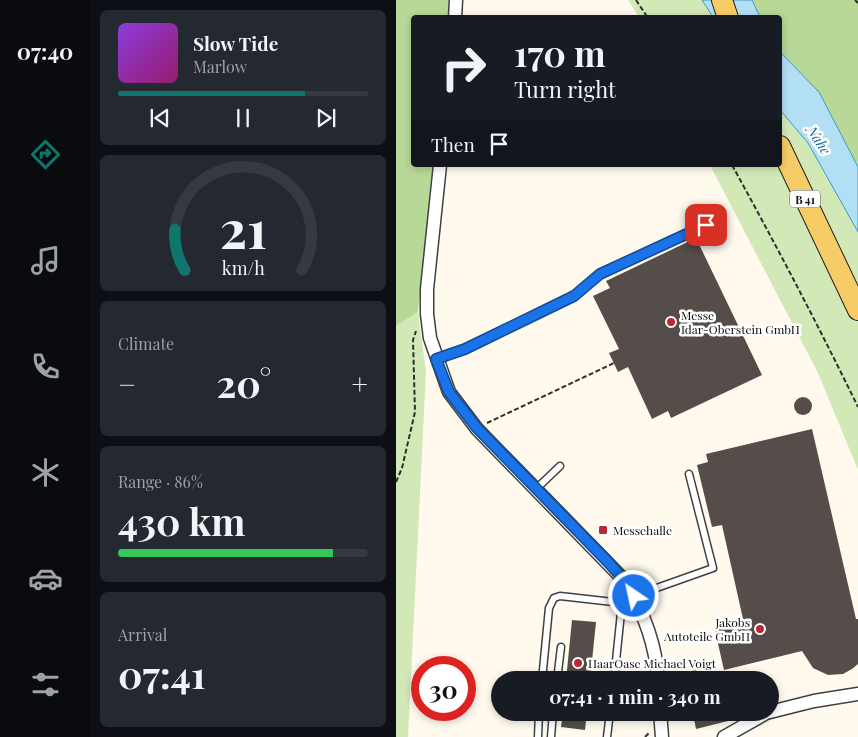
<!DOCTYPE html>
<meta charset="utf-8">
<style>
:root{--surface:#171b24;--page:#242831;--text:#f1f3f6;--muted:#9ea1a6;--line:#363941;--accent:#0f766e}
body{margin:0;font-family:"Playfair Display",serif;background:var(--page);color:var(--text);height:100vh;display:flex;flex-direction:column;font-size:19px;white-space:nowrap}
*{box-sizing:border-box;margin:0}
p{font-size:16px;color:var(--muted)}
.icon{flex:none;width:28px;height:28px;fill:none;stroke:currentColor;stroke-width:2;stroke-linecap:round;stroke-linejoin:round}
.map{position:relative;flex:1;overflow:hidden}
.drawer{display:flex;flex-direction:column;gap:10px;padding:10px;background:#0d0f14;width:306px}
.drawer>*{flex:none}
.guide{position:absolute;left:15px;top:15px;width:371px;height:152px;border-radius:5px;box-shadow:0 2px 8px #0003;background:#171b24;color:var(--text);overflow:hidden}
.speed{position:absolute;left:15px;top:656px;display:flex;gap:10px;font-size:25px;font-weight:700;text-align:center}
.speed>*{display:grid;place-content:center;width:65px;height:65px;border-radius:50%;background:var(--surface);box-shadow:0 2px 8px #0003;line-height:1}
.speed .limit{border:8px solid #d22;background:#fff;color:#111}
.pin{position:absolute;display:grid;place-items:center;width:42px;height:42px;color:#fff;margin:-21px;border-radius:10px;box-shadow:0 2px 8px #0006}
.me{position:absolute;width:55px;margin:-28px;rotate:326deg;stroke-linejoin:round;filter:drop-shadow(0 0 4px #0008)}
.turn{display:flex;align-items:center;gap:18px;height:105px;padding:0 20px;font-size:22px}
.turn .icon{width:65px;height:65px;stroke-width:2.5}
.turn b{display:block;font-size:35px;line-height:42px}
.then{display:flex;align-items:center;height:48px;padding:0 20px;background:#0003;gap:10px;font-size:19px}
.big{font-size:38px;font-weight:700;line-height:1.1}
.drawer .widget{flex:1;display:flex;flex-direction:column;justify-content:center;gap:8px;min-width:0;padding:0 18px;border-radius:8px;background:var(--page)}
.drawer .dial{align-items:center;gap:0}
.dial svg{height:130px;overflow:visible;fill:none;stroke:var(--line);stroke-width:7;stroke-linecap:round;text-anchor:middle}
.dial text{fill:var(--text);stroke:none}
.song{display:flex;align-items:center;gap:15px}
.cover{width:60px;height:60px;border-radius:8px;background:linear-gradient(135deg,hsl(270 70% 55%),hsl(320 70% 35%))}
.played{height:5px;border-radius:2px;background:linear-gradient(90deg,var(--accent) 75%,var(--line) 75%)}
.keys{display:flex;justify-content:space-around;direction:ltr}
.heat{display:flex;justify-content:space-between;align-items:center;font-size:28px;direction:ltr}
.charge{height:8px;border-radius:4px;background:linear-gradient(90deg,#34c759 86%,var(--line) 0)}
.trip{position:absolute;left:95px;top:671px;width:288px;height:50px;border-radius:25px;background:var(--surface);box-shadow:0 2px 8px #0003;font-weight:700;line-height:50px;text-align:center}
main{display:flex;flex:1;min-height:0}
.tab-bar{display:flex;flex-direction:column;width:90px;justify-content:space-around;align-items:center;background:#090b0e;color:var(--muted)}
.tab-bar .icon{width:35px;height:35px}
.tab-bar .active{color:var(--accent)}
.tab-bar b{font-size:22px;color:var(--text)}
.map>svg:first-child{display:block}
</style>
<main>
<nav class="tab-bar">
<b>07:40</b>
<svg class="icon active" aria-label="directions" viewBox="0 0 24 24"><path d="M12 3l9 9-9 9-9-9zM9 14v-3h6M13 9l2 2-2 2"/></svg>
<svg class="icon" aria-label="music" viewBox="0 0 24 24"><path d="M9 18V5l10-2v13"/><circle cx="6" cy="18" r="3"/><circle cx="16" cy="16" r="3"/></svg>
<svg class="icon" aria-label="phone" viewBox="0 0 24 24"><path d="M5 4h4l2 5-3 2q2 4 5 5l2-3 5 2v4C11 20 4 13 5 4z"/></svg>
<svg class="icon" aria-label="climate" viewBox="0 0 24 24"><path d="M12 3v18M4 7l16 10M4 17L20 7"/></svg>
<svg class="icon" aria-label="car" viewBox="0 0 24 24"><path d="M5 17H2v-5l4-1 3-4h7l3 4 3 1v5h-3M9 17h6M6 11h13"/><circle cx="7" cy="17" r="2"/><circle cx="17" cy="17" r="2"/></svg>
<svg class="icon" aria-label="filters" viewBox="0 0 24 24"><path d="M4 7h16M4 17h16"/><circle cx="9" cy="7" r="2"/><circle cx="15" cy="17" r="2"/></svg>
</nav>
<section class="drawer">
<div class="widget">
<div class="song"><i class="cover"></i><div><b>Slow Tide</b><p>Marlow</p></div></div>
<div class="played"></div>
<div class="keys"><svg class="icon" aria-label="previous" viewBox="0 0 24 24"><path d="M18 5L8 12l10 7zM5 5v14"/></svg><svg class="icon" aria-label="pause" viewBox="0 0 24 24"><path d="M8 5v14M16 5v14"/></svg><svg class="icon" aria-label="next" viewBox="0 0 24 24"><path d="M6 5l10 7-10 7zM19 5v14"/></svg></div>
</div>
<div class="widget dial"><svg viewBox="0 0 100 80">
<path d="M14 69A42 42 0 1 1 86 69"/>
<path d="M14 69A42 42 0 0 1 8 44" stroke="#0f766e"/>
<text x="50" y="56" font-size="32" font-weight="700">21</text>
<text x="50" y="72" font-size="11">km/h</text>
</svg></div>
<div class="widget"><p>Climate</p>
<div class="heat"><a>−</a><b class="big">20°</b><a>+</a></div>
</div>
<div class="widget"><p>Range · 86%</p><b class="big">430 km</b><div class="charge"></div></div>
<div class="widget"><p>Arrival</p><b class="big">07:41</b></div>
</section>
<div class="map">
<svg width="462" height="737" viewBox="0 0 462 737">
<rect width="100%" height="100%" fill="#fffaed"/>
<g fill="#d3e8b7">
<polygon points="232,0 306,0 317,17 243,17"/>
<polygon points="384,110 412,143 462,232 462,470 422,373 314,165 384,165"/>
<polygon points="22,312 30,371 12,737 0,737 0,326"/>
</g>
<g fill="#b7d897">
<polygon points="0,0 54,0 52,17 18,18 18,165 37,165 22,312 0,326"/>
<polygon points="356,0 462,0 462,167 423,92 384,52 384,18 364,17"/>
</g>
<g fill="#b3dff5" stroke="#3b97ca">
<polygon points="306,0 356,0 364,17 317,17"/>
<polygon points="384,52 423,92 462,167 462,232 412,143 384,110"/>
</g>
<g fill="#554d49">
<polygon points="300,238 366,375 275,418 272,411 256,419 232,367 222,372 213,353 223,349 197,296 214,288 210,281"/>
<circle cx="407" cy="406" r="9"/>
<polygon points="416,429 460,619 462,619 462,664 456,669 447,674 432,675 417,668 406,651 328,670 318,626 347,619 326,525 316,527 301,465 312,462 310,454"/>
<polygon points="176,620 200,622 195,671 214,673 213,680 170,680"/>
<polygon points="167,712 191,712 189,730 165,727"/>
<polygon points="323,712 353,712 354,713 344,718 300,729 298,719"/>
</g>
<g fill="none" stroke-linecap="round" stroke-linejoin="round">
<g stroke="#404040" stroke-width="9">
<g id="service">
<polyline points="40,359 69,349 178,296 204,274 310,225"/>
<polyline points="140,489 164,466"/>
<polyline points="146,680 153,608 158,598 164,596 226,603"/>
<polyline points="161,680 165,647"/>
<polyline points="218,680 226,603 238,596 317,568 293,474"/>
<polyline points="272,680 299,675 300,680"/>
<polyline points="142,737 143,712"/>
<polyline points="155,737 157,712"/>
<polyline points="211,737 214,712"/>
</g>
</g>
<g stroke="#404040" stroke-width="15">
<g id="minor">
<polyline points="59,18 60,0"/>
<path d="M44,165L31,289V314L34,338L53,392L81,429L229,581C247,611 260,644 262,680"/>
<polyline points="264,712 266,737"/>
<polyline points="374,712 418,701 462,694"/>
<polyline points="328,737 372,712"/>
</g>
</g>
<g stroke="#1e1e1e" stroke-width="22">
<g id="primary">
<polyline points="326,0 332,18"/>
<polyline points="384,146 462,310"/>
</g>
</g>
<g stroke="#2f2f2f" stroke-width="2" stroke-dasharray="5 2.5" stroke-linecap="butt">
<polyline points="240,0 252,18"/>
<polyline points="459,0 462,3"/>
<path d="M336,165C380,245 422,325 462,407"/>
<polyline points="91,423 218,363"/>
<polyline points="0,482 6,468 19,412 17,340 20,331"/>
<polyline points="249,737 254,732"/>
</g>
<use href="#service" stroke="#fff" stroke-width="6"/>
<use href="#minor" stroke="#fff" stroke-width="12"/>
<use href="#primary" stroke="#f6cc66" stroke-width="20"/>
</g>
<g fill="none" stroke-linecap="round" stroke-linejoin="round">
<g stroke="#114b97" stroke-width="12">
<polyline id="route" points="238,596 229,581 212,562 81,428 53,392 40,359 69,349 178,296 204,274 310,225"/>
</g>
<use href="#route" stroke="#1a73e8" stroke-width="9"/>
</g>
<g fill="#ba2835" stroke="#fff" stroke-width="2">
<circle cx="275" cy="322" r="5"/>
<rect x="202" y="525" width="10" height="10" rx="2.5"/>
<circle cx="364" cy="629" r="5"/>
<circle cx="182" cy="663" r="5"/>
</g>
<g text-anchor="middle" dominant-baseline="central" stroke-width="5" stroke-linejoin="round" paint-order="stroke">
<rect fill="#fff" stroke="#565656" stroke-width="1" x="394" y="190.5" width="30" height="17" rx="4"/>
<g font-size="11" font-weight="bold" fill="#0d0d0d">
<text x="409" y="199">B 41</text>
</g>
<g font-size="12" fill="#0d0d0d" stroke="#fff" text-anchor="start">
<text x="285" y="315">Messe<tspan x="285" dy="14">Idar-Oberstein GmbH</tspan></text>
<text x="217" y="530">Messehalle</text>
<text x="354" y="622" text-anchor="end">Jakobs<tspan x="354" dy="14">Autoteile GmbH</tspan></text>
<text x="192" y="663">HaarOase Michael Voigt</text>
</g>
<g font-size="14" font-style="italic" fill="#19689c" stroke="#fff">
<text transform="translate(423 140) rotate(57)">Nahe</text>
</g>
</g>
</svg>
<div class="speed"><div class="limit">30</div></div>
<div class="pin" style="left:310px;top:225px;background:#d93025"><svg class="icon" aria-label="arrive" viewBox="0 0 24 24"><path d="M6 21V4h12l-3 4 3 4H6"/></svg></div>
<svg class="me" style="left:238px;top:596px" viewBox="-20 -20 40 40"><circle r="17" fill="#1a73e8" stroke="#fff" stroke-width="3"/><path d="M0-11L8 9 0 5-8 9z" fill="#fff"/></svg>
<div class="trip">07:41 · 1 min · 340 m</div>
<div class="guide">
<div class="turn"><svg class="icon" aria-label="right" viewBox="0 0 24 24"><path d="M7 20v-9h11M14 6l5 5-5 5"/></svg><div><b>170 m</b>Turn right</div></div>
<div class="then">Then<svg class="icon" aria-label="arrive" viewBox="0 0 24 24"><path d="M6 21V4h12l-3 4 3 4H6"/></svg></div>
</div>
</div>
</main>
